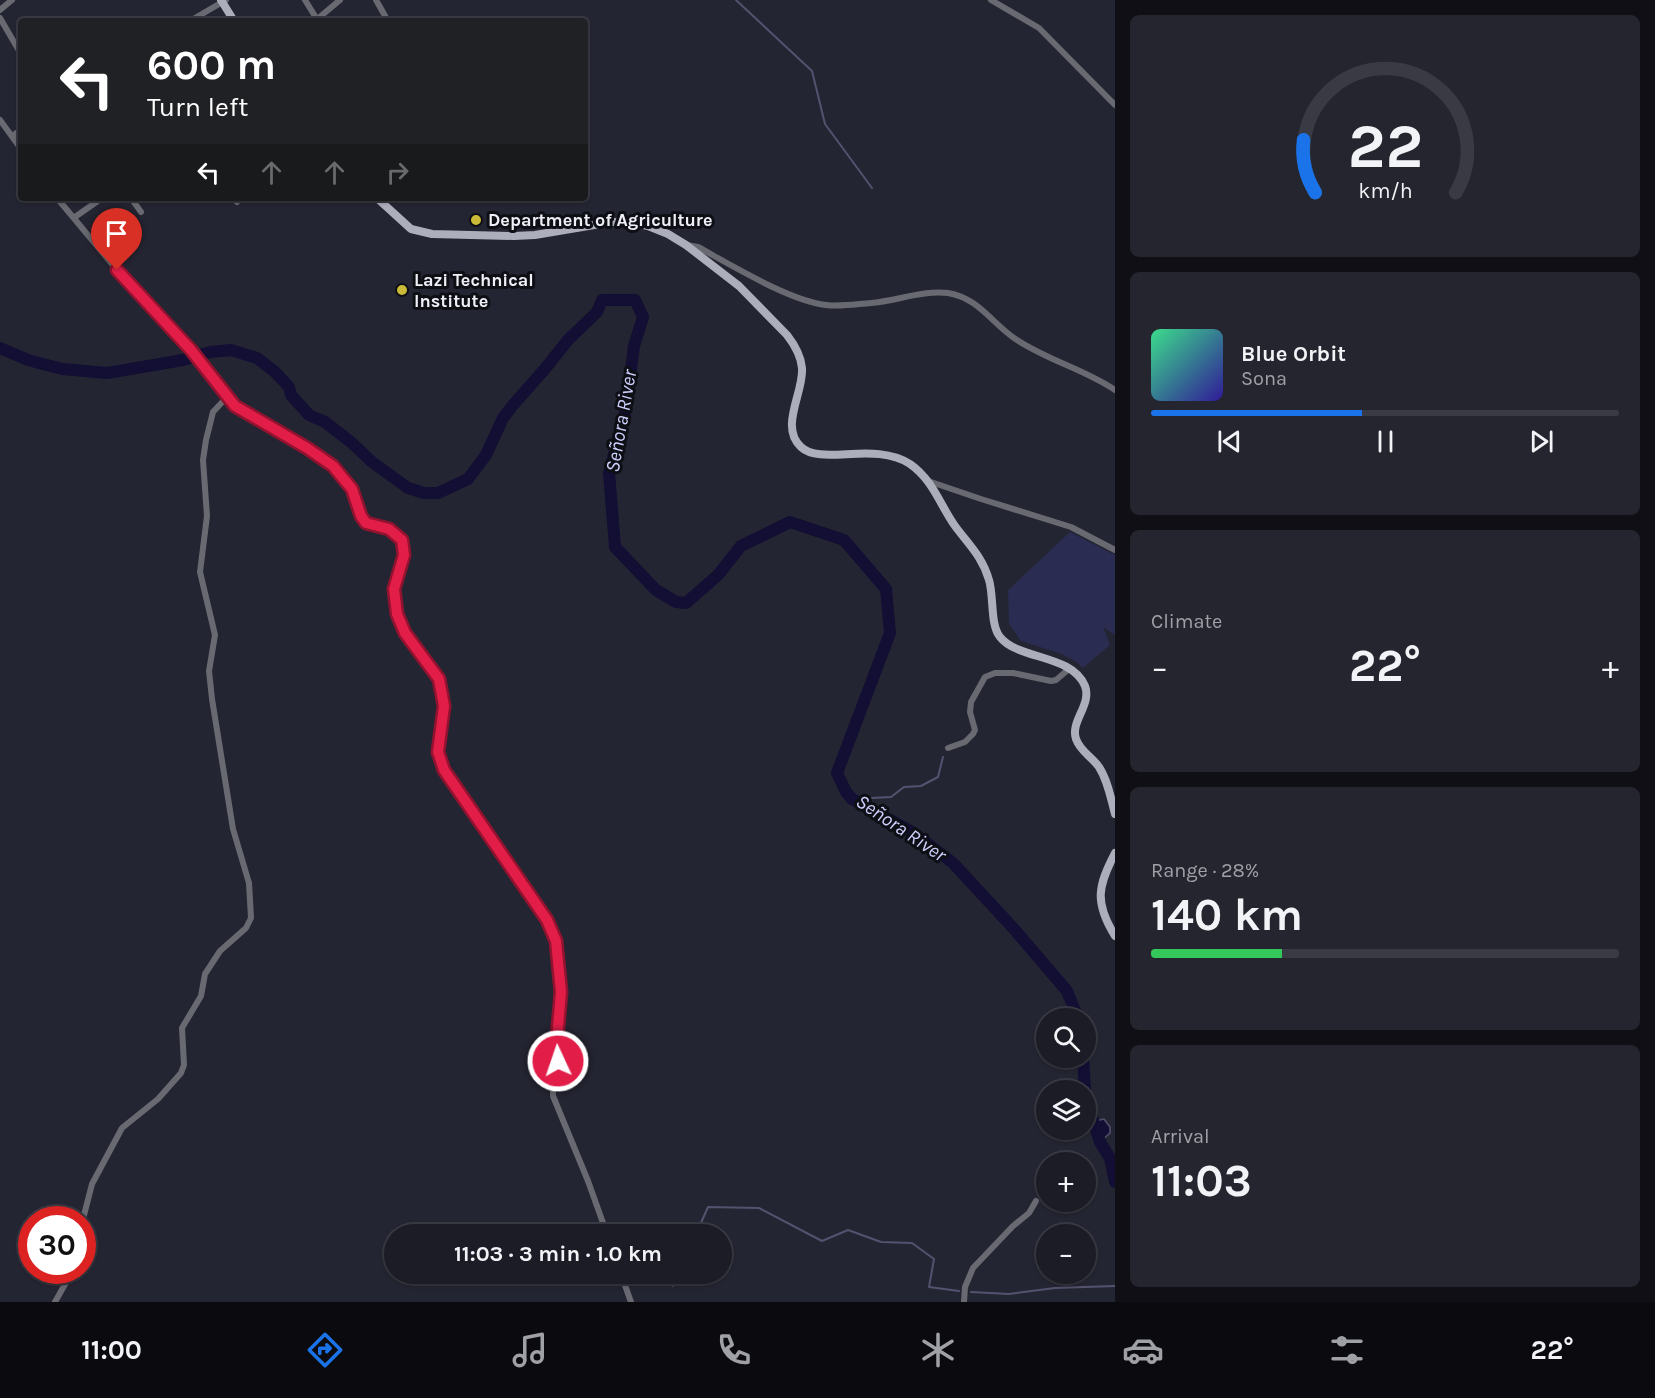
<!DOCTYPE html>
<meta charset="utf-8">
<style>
:root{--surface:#1b1c26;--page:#24252e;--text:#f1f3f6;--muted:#a0a1a7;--line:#393a43;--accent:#1a73e8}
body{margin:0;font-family:Karla,sans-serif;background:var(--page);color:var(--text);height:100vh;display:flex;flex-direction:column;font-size:22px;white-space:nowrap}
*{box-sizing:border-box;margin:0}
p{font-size:20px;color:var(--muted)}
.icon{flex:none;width:33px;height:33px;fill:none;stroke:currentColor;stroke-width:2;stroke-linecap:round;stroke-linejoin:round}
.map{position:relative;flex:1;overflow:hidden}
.panel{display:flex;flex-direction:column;gap:15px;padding:15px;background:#0f0f15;width:540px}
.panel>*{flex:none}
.top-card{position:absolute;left:18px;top:18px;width:570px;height:183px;border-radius:6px;box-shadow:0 2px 4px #0004,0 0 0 2px var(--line);background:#202124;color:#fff;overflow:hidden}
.fabs{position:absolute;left:1036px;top:1008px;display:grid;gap:12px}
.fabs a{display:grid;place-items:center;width:60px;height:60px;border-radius:50%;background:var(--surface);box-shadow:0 2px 4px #0004,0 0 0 2px var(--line);font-size:30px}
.speed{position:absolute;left:18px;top:1206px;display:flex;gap:12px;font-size:30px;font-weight:700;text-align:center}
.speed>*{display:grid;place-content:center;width:78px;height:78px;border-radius:50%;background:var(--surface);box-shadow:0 2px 4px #0004,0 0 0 2px var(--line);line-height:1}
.speed .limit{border:9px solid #d22;background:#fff;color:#111}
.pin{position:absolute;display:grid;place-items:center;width:51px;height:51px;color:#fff;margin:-62px -26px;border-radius:50% 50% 50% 0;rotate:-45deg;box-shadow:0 0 6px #0007}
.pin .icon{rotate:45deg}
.me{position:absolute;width:66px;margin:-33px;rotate:357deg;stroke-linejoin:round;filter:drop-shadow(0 0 4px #0008)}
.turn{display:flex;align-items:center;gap:21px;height:126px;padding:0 30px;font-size:27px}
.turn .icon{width:78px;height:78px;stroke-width:2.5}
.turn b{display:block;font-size:42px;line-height:51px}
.lanes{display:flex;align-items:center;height:57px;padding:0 30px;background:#0003;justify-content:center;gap:30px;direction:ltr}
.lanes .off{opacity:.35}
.big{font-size:45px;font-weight:700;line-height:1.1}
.panel .card{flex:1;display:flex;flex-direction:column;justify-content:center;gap:9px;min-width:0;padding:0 21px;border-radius:9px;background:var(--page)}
.panel .dial{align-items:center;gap:0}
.dial svg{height:156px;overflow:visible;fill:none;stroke:var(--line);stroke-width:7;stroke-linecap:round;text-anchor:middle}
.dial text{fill:var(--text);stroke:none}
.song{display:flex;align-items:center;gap:18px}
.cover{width:72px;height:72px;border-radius:9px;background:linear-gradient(135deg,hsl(150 70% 55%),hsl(250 70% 35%))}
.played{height:6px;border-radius:3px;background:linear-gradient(90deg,var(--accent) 45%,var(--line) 45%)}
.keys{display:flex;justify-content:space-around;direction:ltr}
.heat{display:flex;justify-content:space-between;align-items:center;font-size:33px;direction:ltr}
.charge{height:9px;border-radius:4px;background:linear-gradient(90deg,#34c759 28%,var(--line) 0)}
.trip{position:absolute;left:384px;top:1224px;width:348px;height:60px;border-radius:30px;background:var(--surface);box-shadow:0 2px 4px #0004,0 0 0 2px var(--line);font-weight:700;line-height:60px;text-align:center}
.tab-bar{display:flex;height:96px;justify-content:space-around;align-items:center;background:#0b0b0f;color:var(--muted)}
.tab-bar .icon{width:42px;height:42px}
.tab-bar .current{color:var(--accent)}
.tab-bar b{font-size:27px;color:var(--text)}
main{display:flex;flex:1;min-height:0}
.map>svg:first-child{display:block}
</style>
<main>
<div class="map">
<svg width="1115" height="1302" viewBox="0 0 1115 1302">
<rect width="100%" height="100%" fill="#242532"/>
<polygon fill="#2b2c51" points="1070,532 1115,555 1115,635 1103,627 1110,645 1083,668 1075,661 1059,653 1021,641 1009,624 1008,590"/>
<polygon fill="#120e34" stroke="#54526f" stroke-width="1.5" points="1104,1119 1110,1127 1110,1133 1100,1142 1090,1128 1091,1122"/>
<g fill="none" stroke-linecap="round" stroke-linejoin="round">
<g stroke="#54526f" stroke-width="2">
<polyline points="736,0 812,71 825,124 872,188"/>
<polyline points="852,799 891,797 904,787 921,786 938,777 943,757"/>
<polyline points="696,1234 708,1207 759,1208 822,1241 848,1230 881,1242 912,1243 934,1259 929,1287 959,1291"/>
<polyline points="673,1286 679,1274"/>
<polyline points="971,1292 1009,1294 1055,1288 1115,1286"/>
</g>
<g stroke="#120e34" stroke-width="12">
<polyline points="0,348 28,360 62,369 107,373 183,360 210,352 231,350 257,358 275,372 289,387 291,395 309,415 325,422 352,443 372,462 408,488 424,493 438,493 468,479 486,455 503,418 513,405 544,370 568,340 597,312 602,300 635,300 643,317 634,346 626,409 609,473 615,547 656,590 676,602 686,603 718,575 741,546 790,522 844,540 886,589 890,633 837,773 846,792 852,799 912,832 953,863 1014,929 1067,991 1078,1018"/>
<polyline points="1083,1058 1085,1090"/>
<polyline points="1086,1099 1100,1142 1110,1158 1115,1182"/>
</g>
<g stroke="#696a71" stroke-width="6">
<polyline points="305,0 318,21"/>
<polyline points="376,0 388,21"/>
<polyline points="991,0 1039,28 1115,105"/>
<polyline points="0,10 12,0"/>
<polyline points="0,18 21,54"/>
<polyline points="190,21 226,0"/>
<polyline points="315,21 340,0"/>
<polyline points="0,120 21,149"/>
<polyline points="12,136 21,130"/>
<path d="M57,198L127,282L191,350L235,406L307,448L333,466L352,489L360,512L366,523L389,529L402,540C407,556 398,569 395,585C394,593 395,604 396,613C402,640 429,655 439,679C452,712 431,737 444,770L547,920L556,941L561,992L557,1039L559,1061L553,1081V1096L588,1181L607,1234"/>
<polyline points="131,198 141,212"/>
<polyline points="237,202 240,198"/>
<polyline points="75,217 102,198"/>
<path d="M687,245L698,247C731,265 790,301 826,305C840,307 857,304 871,303C896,301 923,290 948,293C978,298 991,322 1014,338C1046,360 1084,369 1115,390"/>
<polyline points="928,481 981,499 1071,527 1115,550"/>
<polyline points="948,748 965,742 973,734 975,730 970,712 971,702 985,677 995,673 1013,673 1051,681 1056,680 1069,669"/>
<polyline points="82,1223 92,1184 122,1128 158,1099 181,1073 184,1065 182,1028 201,996 205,974 220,951 246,928 251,918 249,883 233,829 212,699 209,671 215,635 200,572 207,516 203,460 206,440 213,412 227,397"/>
<polyline points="621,1274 631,1302"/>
<polyline points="55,1302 73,1270"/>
<polyline points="964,1302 965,1287 973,1268 1013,1226 1029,1213 1036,1201"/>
</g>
<g stroke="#adaebc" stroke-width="8">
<polyline points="221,0 234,21"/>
<path d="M377,198L411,229L432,234L514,236L535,235L612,222H629L648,226L668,234L686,245L739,286L787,335C794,344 801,357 802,368C804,392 779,427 801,447C821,466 875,441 910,464C933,480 940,505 955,526C969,545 982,556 989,580C994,596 990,625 1000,637C1018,660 1072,654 1085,686C1092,705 1070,721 1076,739C1080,751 1092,757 1099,767C1108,781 1111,799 1115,814"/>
<path d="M1115,853C1098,886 1094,902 1115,936"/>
</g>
</g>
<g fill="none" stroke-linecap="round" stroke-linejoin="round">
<g stroke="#92132f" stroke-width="15">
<polyline id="route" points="117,270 191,350 235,406 307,448 333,466 352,489 361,516 366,523 389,529 402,540 404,555 394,589 397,614 405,633 439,679 444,706 438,752 444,770 547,920 556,941 561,992 557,1039 558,1061"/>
</g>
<use href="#route" stroke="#e11d48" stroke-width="10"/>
</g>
<g fill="#cbba39" stroke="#0e0f15" stroke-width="2">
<circle cx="476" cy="220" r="6"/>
<circle cx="402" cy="290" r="6"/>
</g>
<g text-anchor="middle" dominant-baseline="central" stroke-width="6" stroke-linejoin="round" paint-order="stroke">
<g font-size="18" font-weight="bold" fill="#efeff8" stroke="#0e0f15" text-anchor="start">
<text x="488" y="220">Department of Agriculture</text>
<text x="414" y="280">Lazi Technical<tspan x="414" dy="21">Institute</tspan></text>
</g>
<g font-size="20" font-style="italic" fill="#cdd0fc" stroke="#0e0f15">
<text transform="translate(621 421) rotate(-80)">Señora River</text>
<text transform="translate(901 828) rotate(34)">Señora River</text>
</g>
</g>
</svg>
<div class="fabs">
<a><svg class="icon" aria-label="search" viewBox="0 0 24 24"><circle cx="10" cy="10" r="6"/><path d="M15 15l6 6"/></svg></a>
<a><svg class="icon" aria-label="layers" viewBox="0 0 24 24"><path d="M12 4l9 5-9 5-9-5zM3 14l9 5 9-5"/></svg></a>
<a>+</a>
<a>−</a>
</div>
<div class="speed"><div class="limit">30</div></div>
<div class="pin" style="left:117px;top:270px;background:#d93025"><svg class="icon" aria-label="arrive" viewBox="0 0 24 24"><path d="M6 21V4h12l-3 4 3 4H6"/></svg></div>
<svg class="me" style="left:558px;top:1061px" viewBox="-20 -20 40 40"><circle r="17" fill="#e11d48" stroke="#fff" stroke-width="3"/><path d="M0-11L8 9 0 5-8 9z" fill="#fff"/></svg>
<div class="trip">11:03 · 3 min · 1.0 km</div>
<div class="top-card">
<div class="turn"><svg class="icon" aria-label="left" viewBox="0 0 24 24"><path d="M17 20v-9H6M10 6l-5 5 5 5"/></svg><div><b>600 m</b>Turn left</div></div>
<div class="lanes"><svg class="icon" aria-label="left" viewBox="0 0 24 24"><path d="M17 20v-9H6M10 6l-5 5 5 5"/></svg><svg class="icon off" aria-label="ahead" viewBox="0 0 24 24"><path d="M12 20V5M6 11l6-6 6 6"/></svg><svg class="icon off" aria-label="ahead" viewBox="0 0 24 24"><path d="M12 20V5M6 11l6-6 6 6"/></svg><svg class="icon off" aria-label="right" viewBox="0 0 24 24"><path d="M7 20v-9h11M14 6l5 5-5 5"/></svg></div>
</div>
</div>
<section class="panel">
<div class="card dial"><svg viewBox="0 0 100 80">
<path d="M14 69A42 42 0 1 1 86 69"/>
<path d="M14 69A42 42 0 0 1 8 42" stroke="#1a73e8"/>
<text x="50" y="56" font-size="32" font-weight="700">22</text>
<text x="50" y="72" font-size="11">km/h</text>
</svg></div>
<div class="card">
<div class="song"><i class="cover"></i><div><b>Blue Orbit</b><p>Sona</p></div></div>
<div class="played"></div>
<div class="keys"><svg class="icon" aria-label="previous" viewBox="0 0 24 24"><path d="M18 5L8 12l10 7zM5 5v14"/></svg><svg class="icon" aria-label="pause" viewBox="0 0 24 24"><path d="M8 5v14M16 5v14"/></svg><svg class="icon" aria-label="next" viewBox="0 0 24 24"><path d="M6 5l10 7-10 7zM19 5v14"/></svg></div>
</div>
<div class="card"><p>Climate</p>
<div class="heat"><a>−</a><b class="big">22°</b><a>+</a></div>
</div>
<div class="card"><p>Range · 28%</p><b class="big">140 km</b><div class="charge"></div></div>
<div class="card"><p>Arrival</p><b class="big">11:03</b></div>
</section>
</main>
<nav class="tab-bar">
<b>11:00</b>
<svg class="icon current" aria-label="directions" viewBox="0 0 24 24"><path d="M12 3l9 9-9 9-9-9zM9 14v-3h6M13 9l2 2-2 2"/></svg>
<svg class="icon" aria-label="music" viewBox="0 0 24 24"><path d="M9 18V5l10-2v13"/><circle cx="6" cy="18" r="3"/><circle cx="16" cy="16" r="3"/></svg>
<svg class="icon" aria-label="phone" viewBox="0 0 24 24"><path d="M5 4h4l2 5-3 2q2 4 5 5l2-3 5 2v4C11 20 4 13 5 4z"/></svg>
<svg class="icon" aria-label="climate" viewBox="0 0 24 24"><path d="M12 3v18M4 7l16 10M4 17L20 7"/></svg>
<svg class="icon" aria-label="car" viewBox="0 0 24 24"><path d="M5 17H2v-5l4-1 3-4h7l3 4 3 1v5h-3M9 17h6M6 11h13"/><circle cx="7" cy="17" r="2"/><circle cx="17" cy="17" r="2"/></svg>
<svg class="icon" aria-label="filters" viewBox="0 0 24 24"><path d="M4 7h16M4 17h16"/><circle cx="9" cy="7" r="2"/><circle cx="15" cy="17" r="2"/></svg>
<b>22°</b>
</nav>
